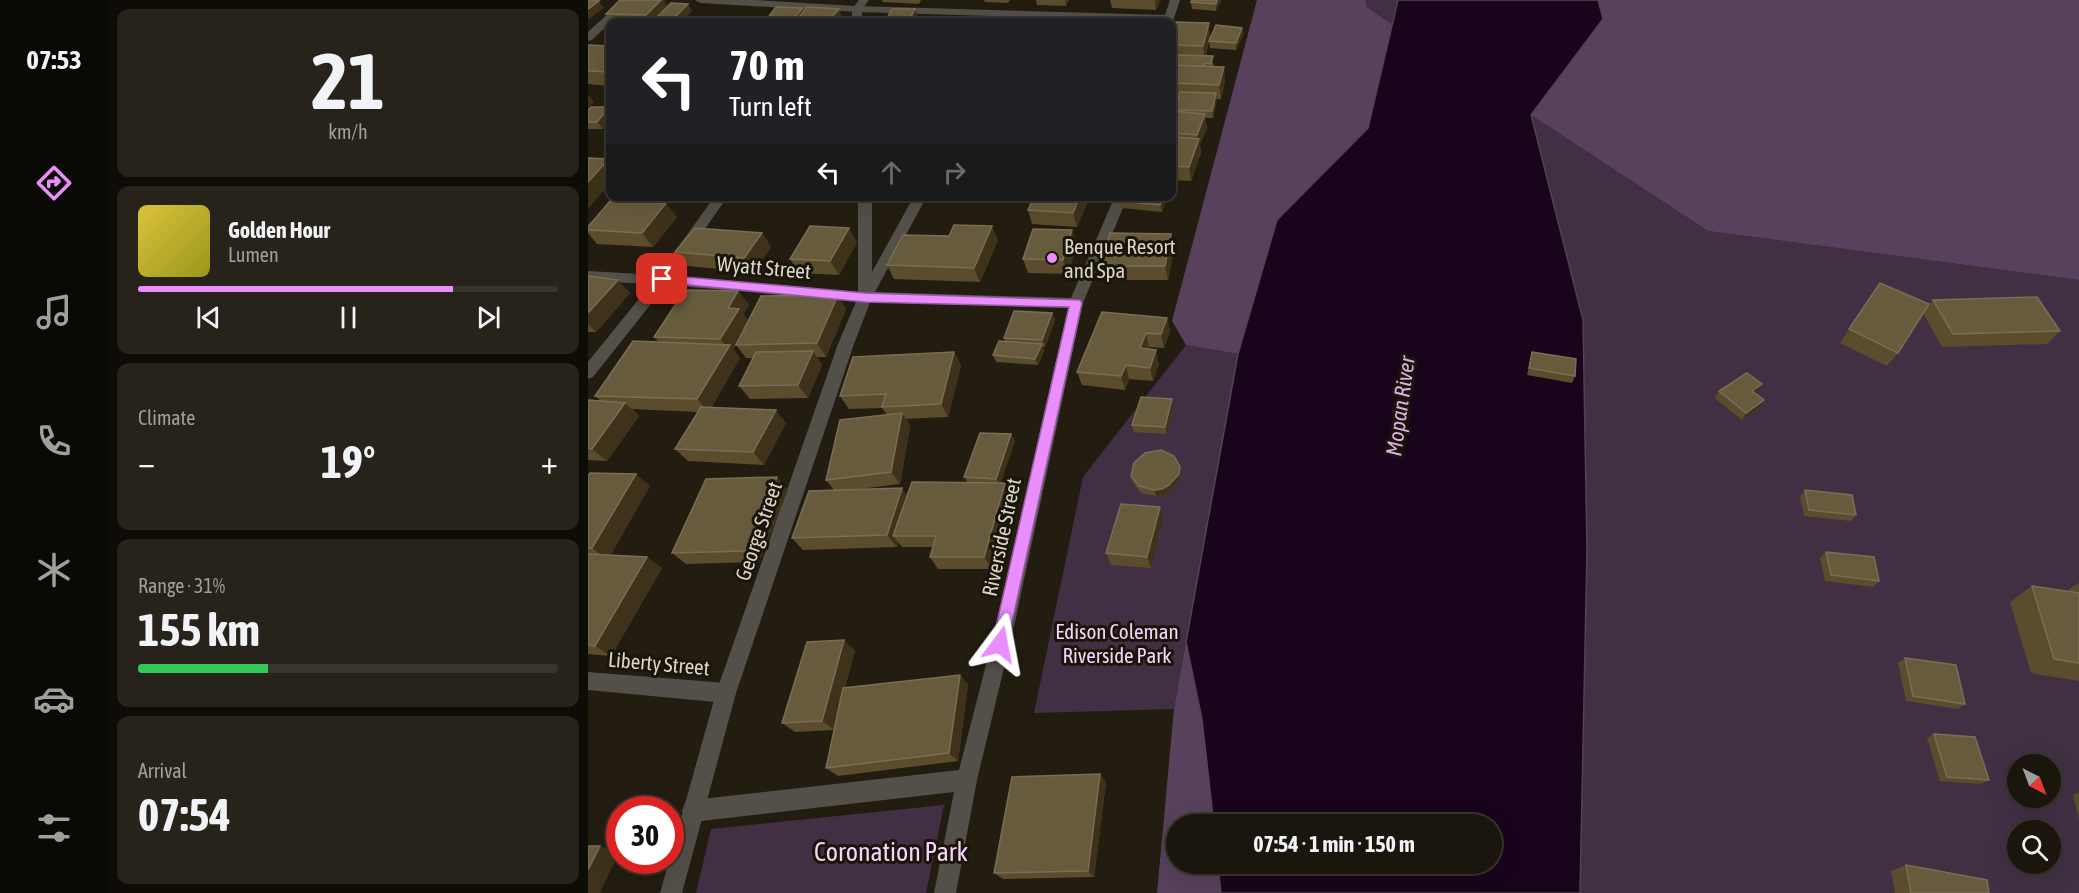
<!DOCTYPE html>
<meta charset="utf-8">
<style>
:root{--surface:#1a160d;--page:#27231b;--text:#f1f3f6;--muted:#9f9f9d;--line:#38352e;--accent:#ea8dfd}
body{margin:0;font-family:"Asap Condensed",sans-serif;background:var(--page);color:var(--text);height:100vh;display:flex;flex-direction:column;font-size:22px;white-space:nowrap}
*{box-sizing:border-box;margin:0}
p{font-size:20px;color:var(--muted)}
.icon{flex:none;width:33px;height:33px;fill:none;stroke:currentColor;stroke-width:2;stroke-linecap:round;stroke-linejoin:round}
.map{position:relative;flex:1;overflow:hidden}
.drawer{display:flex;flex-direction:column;gap:9px;padding:9px;background:#0e0c07;width:480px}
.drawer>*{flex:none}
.top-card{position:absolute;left:18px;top:18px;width:570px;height:183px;border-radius:12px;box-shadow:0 6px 24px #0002,0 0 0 2px var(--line);background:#202124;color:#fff;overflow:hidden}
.needle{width:39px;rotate:138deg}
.buttons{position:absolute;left:1419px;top:754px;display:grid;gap:12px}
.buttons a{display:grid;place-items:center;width:54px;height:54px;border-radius:50%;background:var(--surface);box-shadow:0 6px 24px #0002,0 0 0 2px var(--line);font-size:30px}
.speed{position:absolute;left:18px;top:796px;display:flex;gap:12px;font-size:30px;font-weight:700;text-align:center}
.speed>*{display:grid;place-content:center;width:78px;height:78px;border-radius:50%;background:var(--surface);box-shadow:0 6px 24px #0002,0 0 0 2px var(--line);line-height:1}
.speed .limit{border:9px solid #d22;background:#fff;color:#111}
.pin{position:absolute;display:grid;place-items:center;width:51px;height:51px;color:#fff;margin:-26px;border-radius:12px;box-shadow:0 3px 9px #0006}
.me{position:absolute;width:66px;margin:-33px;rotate:13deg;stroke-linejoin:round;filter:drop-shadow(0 0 4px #0008)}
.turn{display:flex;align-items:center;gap:21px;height:126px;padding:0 24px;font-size:27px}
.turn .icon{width:78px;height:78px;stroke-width:2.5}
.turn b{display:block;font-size:42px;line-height:51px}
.lanes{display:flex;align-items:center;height:57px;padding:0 24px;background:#0003;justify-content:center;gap:30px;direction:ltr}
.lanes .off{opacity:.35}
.big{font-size:45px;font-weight:700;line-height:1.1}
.drawer .widget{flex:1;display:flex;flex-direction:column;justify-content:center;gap:9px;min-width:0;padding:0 21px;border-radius:12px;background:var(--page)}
.drawer .dial{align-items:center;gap:0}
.dial b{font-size:78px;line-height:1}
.song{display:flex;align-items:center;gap:18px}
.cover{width:72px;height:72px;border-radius:9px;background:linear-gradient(135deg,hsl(50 70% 55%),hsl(60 70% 35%))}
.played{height:6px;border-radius:3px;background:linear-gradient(90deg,var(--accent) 75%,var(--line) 75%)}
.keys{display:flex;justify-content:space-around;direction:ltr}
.heat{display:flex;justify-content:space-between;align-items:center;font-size:33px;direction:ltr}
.charge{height:9px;border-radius:4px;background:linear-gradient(90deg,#34c759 31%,var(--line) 0)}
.trip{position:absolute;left:578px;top:814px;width:336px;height:60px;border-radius:30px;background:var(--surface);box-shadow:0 6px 24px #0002,0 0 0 2px var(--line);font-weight:700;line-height:60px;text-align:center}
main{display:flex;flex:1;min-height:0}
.menu{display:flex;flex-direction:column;width:108px;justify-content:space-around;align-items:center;background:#0a0905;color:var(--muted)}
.menu .icon{width:42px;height:42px}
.menu .active{color:var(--accent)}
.menu b{font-size:27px;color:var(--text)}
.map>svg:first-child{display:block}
</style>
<main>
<nav class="menu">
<b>07:53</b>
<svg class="icon active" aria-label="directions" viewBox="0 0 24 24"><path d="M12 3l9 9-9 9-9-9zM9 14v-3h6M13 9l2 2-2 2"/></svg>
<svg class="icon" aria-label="music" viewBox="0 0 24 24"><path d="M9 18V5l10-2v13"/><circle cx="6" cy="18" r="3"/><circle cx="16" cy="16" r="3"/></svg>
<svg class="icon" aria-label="phone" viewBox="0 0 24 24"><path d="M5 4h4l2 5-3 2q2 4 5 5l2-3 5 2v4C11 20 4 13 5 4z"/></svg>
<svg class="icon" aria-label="climate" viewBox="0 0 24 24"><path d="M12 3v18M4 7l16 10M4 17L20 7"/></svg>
<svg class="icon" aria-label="car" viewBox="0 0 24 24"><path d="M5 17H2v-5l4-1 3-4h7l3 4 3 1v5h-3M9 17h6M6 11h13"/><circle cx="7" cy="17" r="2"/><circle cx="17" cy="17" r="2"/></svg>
<svg class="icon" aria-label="filters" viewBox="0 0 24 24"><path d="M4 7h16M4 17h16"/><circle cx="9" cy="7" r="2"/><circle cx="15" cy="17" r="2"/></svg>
</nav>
<section class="drawer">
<div class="widget dial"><b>21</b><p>km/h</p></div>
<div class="widget">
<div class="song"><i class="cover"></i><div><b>Golden Hour</b><p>Lumen</p></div></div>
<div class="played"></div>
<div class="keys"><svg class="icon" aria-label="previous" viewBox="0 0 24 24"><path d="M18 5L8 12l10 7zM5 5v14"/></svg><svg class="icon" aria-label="pause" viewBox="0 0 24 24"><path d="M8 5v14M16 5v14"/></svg><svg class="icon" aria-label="next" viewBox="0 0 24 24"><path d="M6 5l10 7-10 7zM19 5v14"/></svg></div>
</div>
<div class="widget"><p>Climate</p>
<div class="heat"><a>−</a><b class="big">19°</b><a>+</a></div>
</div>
<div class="widget"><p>Range · 31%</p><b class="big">155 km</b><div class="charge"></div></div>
<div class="widget"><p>Arrival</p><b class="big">07:54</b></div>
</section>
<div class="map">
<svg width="1491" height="893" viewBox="0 0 1491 893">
<rect width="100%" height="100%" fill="#231d11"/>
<g fill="#413044" fill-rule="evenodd">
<polygon points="777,0 810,0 804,24 780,8"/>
<path d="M943,115L1120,231L1491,280V893H992L999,550L995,320ZM1430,765H1462V798H1430ZM1430,831H1462V864H1430Z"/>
<polygon points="598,345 650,354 586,709 446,713 495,477"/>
<polygon points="356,805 338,893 108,893 123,829"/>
</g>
<g fill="#57415c">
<polygon points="669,0 777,0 780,8 804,24 780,128 689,220 650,354 598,345 584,321"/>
<polygon points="1010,0 1491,0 1491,280 1120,231 943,115 1015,19"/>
<polygon points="598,642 614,719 626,825 588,825 588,864 630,864 633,893 569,893 586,709"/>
</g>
<polygon fill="#18051c" stroke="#524351" stroke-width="1.5" points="810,0 1010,0 1015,19 943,115 995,320 999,550 992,893 633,893 630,864 903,864 903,825 626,825 614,719 598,642 650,354 689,220 780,128"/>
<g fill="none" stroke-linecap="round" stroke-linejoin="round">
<g fill="#53504a" fill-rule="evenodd">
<polygon points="35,0 46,0 4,40 0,41 0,32"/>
<polygon points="107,0 167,0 269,6 577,15 582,0 592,0 584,24 575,21 269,12 112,3"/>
<polygon points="127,196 140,196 84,276 273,292 326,196 339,196 287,292 483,298 527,196 540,196 495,303 427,622 389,780 368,893 346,893 366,792 105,822 97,819 94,811 97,803 105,800 371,770 409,622 480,308 277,302 78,285 5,377 0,379 0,362 63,284 0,281 0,271 70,275"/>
<polygon points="0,672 138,683 145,686 148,693 145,700 138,703 0,690"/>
</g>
<g fill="#53504a" fill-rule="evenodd">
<polygon points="271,0 281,0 274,9 274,22 264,22 264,9"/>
<polygon points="270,196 284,196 284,297 266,344 148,693 94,893 72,893 128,693 250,344 270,297"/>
</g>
</g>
<g fill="#5a4c2c">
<polygon points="294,0 333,0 331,4 295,2"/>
<polygon points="396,0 422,0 420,3 397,2"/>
<polygon points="448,0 481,0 478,6 449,5"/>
<polygon points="522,0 572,0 568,10 524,8"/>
<polygon points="633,0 628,11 604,9 603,2"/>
<polygon points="80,6 104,11 93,22 24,22 18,14"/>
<polygon points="216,11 254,16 249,22 184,22 181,16"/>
<polygon points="654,28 655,35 648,50 622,48 621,41"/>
<polygon points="622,36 618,56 626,64 625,67 637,81 633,99 629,99 625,118 617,118 619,128 612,144 613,153 603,181 584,180 584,111 587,111 591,98 584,97 584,65 586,66 588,59 584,59 584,37"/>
<polygon points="0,45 22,46 22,86 0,84"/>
<polygon points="22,108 15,129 0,129 0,110"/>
<polygon points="446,196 499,196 500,201 489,227 444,224 440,210"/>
<polygon points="534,196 578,196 578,199 574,212 534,208 533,201"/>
<polygon points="89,217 65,247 9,244 0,233 0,227"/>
<polygon points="174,233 183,247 166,272 98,266 87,252"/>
<polygon points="583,234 586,248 580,280 518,280 514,266"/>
<polygon points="410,240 392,282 306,279 299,265"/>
<polygon points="269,242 251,275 211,273 202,259"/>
<polygon points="489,244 480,274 440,273 435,259"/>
<polygon points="0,276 42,293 8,332 0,332"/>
<polygon points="1292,283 1310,353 1299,366 1252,343"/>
<polygon points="150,291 161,305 155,314 160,320 258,309 238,357 229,357 234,365 220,398 162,399 151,386 165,358 158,358 148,345 145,349 152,358 123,408 198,423 176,465 100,461 87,449 110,412 44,409 51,416 19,461 0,460 0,400 13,401 7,396 71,342 66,337"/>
<polygon points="1345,300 1472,331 1459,344 1354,347 1335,313"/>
<polygon points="464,313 467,320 457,347 455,347 456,351 450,365 408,362 405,355 417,341 416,338"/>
<polygon points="579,318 582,331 576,348 561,347 560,349 571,364 565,381 541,379 537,390 494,385 489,372"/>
<polygon points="366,352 373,365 360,417 318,419 322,426 312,484 272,489 319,495 380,483 376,477 423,434 427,441 412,483 417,483 424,495 404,569 350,569 342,557 345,547 314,547 310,542 309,547 215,550 204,538 246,490 238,480 299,415 294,408 261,409 252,396"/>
<polygon points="944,352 987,376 984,383 939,375"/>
<polygon points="1131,391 1170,391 1166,393 1172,407 1154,420 1127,398"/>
<polygon points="586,406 579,434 546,432 544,425"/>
<polygon points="592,467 593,474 592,480 583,491 576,495 568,496 553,493 545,483 543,476"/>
<polygon points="0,476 62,486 22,555 74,568 23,656 0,654"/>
<polygon points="200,490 171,562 98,564 84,553"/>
<polygon points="1217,490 1268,515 1263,521 1216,516 1212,497"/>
<polygon points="572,507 575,519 563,568 523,565 518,553"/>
<polygon points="1238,552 1291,581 1285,587 1237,581 1232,558"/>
<polygon points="1491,583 1491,681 1443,673 1422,602 1444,586 1482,592 1481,589"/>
<polygon points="267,650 257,688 372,675 380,685 370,761 250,776 238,768 246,730 207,732 194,723"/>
<polygon points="1317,658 1377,704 1370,709 1318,701 1310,663"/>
<polygon points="1346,734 1401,780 1393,784 1352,781 1339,738"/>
<polygon points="518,782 506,877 415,879 406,873"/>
<polygon points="1491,792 1491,819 1485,795"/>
<polygon points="1318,865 1401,893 1307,893 1303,871"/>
</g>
<g fill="#3e331a">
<polygon points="73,0 76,0 83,12 68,18 70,22 63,22 58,15"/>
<polygon points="477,0 481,0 478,6"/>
<polygon points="567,0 572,0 568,10"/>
<polygon points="629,0 633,0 628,11 628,4"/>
<polygon points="11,1 16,8 0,20 0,9"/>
<polygon points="100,4 104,11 93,22 87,22 85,19"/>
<polygon points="215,8 218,15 210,22 207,17"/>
<polygon points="251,9 254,16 249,22 240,22"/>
<polygon points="327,9 330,16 326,22 320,22"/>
<polygon points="174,17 177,22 170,22"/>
<polygon points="621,23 622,36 617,60 615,46"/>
<polygon points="654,28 655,35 648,50 648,43"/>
<polygon points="636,67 637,81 633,99 631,85"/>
<polygon points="628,93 629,100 625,118 624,111"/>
<polygon points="1,95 6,102 0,108 0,96"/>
<polygon points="22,107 22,120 15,129 9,122"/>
<polygon points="617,114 619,128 612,144 613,153 603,181 601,167 610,143 609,135"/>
<polygon points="21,159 22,161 22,183 0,209 0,182"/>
<polygon points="492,196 499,196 500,201 489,227 485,213"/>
<polygon points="575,196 578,196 578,199 574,212 572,205"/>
<polygon points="78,203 89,217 65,247 54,233"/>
<polygon points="404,226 410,240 392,282 386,268"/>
<polygon points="261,228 269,242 251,275 242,261"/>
<polygon points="484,230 489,244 480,274 475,260"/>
<polygon points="174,233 183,247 166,272 156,258"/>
<polygon points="583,234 586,248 580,280 577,266"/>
<polygon points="30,280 42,293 8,332 0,324 0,313"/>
<polygon points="150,291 161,305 155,314 162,322 145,349 152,358 121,412 109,399 140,348 132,339 140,308"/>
<polygon points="250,295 258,309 238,357 229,343"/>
<polygon points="464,313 467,320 457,347 454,340"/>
<polygon points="579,318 582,331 576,348 573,334"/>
<polygon points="558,333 561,347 556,362 552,348"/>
<polygon points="454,344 456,351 450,365 447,359"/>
<polygon points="568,350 571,364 565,381 562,368"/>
<polygon points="225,351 234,365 220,398 210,385"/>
<polygon points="366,352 373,365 360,417 353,404"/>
<polygon points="538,365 541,379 537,390 533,376"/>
<polygon points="1174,384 1170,391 1159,398 1164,391"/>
<polygon points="584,399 586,406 579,434 577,427"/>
<polygon points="1176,400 1172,407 1154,420 1158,413"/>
<polygon points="37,403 51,416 19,461 4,449"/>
<polygon points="188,410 198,423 176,465 165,452"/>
<polygon points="314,413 322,426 312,484 303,472"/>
<polygon points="423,434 427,441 412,485 408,479"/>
<polygon points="592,467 593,474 592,480 583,491 576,495 568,496 566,490"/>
<polygon points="48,474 62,486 20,560 4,548"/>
<polygon points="189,477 200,490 171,562 159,551"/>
<polygon points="417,483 424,495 404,569 396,557"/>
<polygon points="314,488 322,500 305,536 310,542 309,547 299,535"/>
<polygon points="572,507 575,519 563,568 559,557"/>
<polygon points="59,557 74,568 23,656 7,646"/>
<polygon points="256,640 267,650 246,730 234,721"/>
<polygon points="372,675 380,685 370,761 361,753"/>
<polygon points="512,774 518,782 506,877 500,871"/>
<polygon points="12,846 31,852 12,893 0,893 0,870"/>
</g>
<g fill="#675b3d" stroke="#796e54" stroke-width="1.5">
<polygon points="0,0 4,0 11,1 0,9"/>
<polygon points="32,0 73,0 58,15 18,14"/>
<polygon points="604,0 629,0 628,4 603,2"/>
<polygon points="83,3 100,4 85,19 68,18"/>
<polygon points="188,7 215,8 207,17 181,16"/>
<polygon points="219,7 251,9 240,22 207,22"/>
<polygon points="304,9 327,9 321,20 298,20"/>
<polygon points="158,17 174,17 170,22 154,22"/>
<polygon points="343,20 342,22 292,22 293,21"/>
<polygon points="588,22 621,23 615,46 584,45 584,37"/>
<polygon points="628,25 654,28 648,43 621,41"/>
<polygon points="0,45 22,46 22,72 0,71"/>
<polygon points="589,55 625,56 623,64 617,63 616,66 586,66"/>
<polygon points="584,65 636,67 631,85 584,83"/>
<polygon points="592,92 628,93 624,111 587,110"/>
<polygon points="3,107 22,107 9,122 0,122 0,110"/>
<polygon points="584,111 617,114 609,135 584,133"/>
<polygon points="587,137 611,139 601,167 584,166 584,141 585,141"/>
<polygon points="0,158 21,159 0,182"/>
<polygon points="446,196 492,196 485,213 440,210"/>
<polygon points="534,196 575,196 572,205 533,201"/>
<polygon points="22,201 78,203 54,233 0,230 0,227"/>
<polygon points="366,225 404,226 386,268 299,265 315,235 361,236"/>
<polygon points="222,226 261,228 242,261 202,259"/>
<polygon points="107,228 174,233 156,258 87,252"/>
<polygon points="445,229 484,230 475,260 435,259"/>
<polygon points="522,233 583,234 577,266 514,266"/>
<polygon points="0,276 30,280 0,313"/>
<polygon points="1292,283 1341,304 1310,353 1261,329"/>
<polygon points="97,290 150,291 140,308 151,309 132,339 66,337"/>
<polygon points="250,295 229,343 148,345 173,296"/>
<polygon points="1449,297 1472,331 1365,334 1345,300"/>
<polygon points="426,311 464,313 454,340 416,338"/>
<polygon points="514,312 579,318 573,334 558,333 552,348 568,350 562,368 538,365 533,376 489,372"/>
<polygon points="45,341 142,345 109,399 7,396"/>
<polygon points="411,341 454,344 447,359 405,355"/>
<polygon points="225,351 210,385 151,386 168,352"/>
<polygon points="366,352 353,404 294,407 298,394 252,396 265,357"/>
<polygon points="944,352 988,359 987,376 941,368"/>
<polygon points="1159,373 1174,384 1164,391 1176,400 1158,413 1131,391"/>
<polygon points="553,397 584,399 577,427 544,425"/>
<polygon points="0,400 37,403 4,449 0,448"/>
<polygon points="113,407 188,410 165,452 87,449"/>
<polygon points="314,413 303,472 238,480 252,420"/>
<polygon points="392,433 423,434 408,479 376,477"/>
<polygon points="573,450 586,456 592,467 591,474 581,485 574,489 566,490 551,486 543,476 546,463 557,453"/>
<polygon points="2,473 48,474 4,548 0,548 0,476"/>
<polygon points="189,477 159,551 84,553 118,479"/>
<polygon points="324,482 417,483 396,557 342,557 348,536 305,536"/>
<polygon points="314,488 299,535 204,538 221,491"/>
<polygon points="1217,490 1264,495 1268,515 1221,510"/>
<polygon points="533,504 572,507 559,557 518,553"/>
<polygon points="1238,552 1286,557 1291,581 1243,575"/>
<polygon points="0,554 59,557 7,646 0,645"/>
<polygon points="1444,586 1491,593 1491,663 1466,659"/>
<polygon points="256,640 234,721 194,723 219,642"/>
<polygon points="1317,658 1368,665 1377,704 1325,696"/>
<polygon points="372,675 361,753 238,768 255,688"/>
<polygon points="1346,734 1387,737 1401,780 1359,777"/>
<polygon points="512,774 500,871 406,873 424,777"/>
<polygon points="0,846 12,846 0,870"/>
<polygon points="1318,865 1399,880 1401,893 1323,893"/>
</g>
<polygon fill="#ea8dfd" stroke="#985ca4" stroke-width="1.5" points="74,275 277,293 492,300 494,303 418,650 412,652 407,650 404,644 481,307 277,302 70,282 68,279"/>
<circle fill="#ea8dfd" stroke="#1a1409" stroke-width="2" cx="464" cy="258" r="6"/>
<g text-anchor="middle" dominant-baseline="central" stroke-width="6" stroke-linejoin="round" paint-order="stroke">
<g font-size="21" fill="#d8d5cd" stroke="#1a1409" text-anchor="start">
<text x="476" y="246">Benque Resort<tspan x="476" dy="24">and Spa</tspan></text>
</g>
<g font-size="21" fill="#d8d5cd" stroke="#1a1409">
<text transform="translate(176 267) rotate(5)">Wyatt Street</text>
<text transform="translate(170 531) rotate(-71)">George Street</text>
<text transform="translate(413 537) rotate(-78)">Riverside Street</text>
<text transform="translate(71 663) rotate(5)">Liberty Street</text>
</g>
<g font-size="21" fill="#f6d4fd" stroke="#1a1409">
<text x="529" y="631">Edison Coleman<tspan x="529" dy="24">Riverside Park</tspan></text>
</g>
<g font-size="22" font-style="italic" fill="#dbb1e4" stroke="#1a1409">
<text transform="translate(812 406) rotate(-82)">Mopan River</text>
</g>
<g font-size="26" fill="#f6d4fd" stroke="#1a1409">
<text x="303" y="852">Coronation Park</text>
</g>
</g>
</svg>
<div class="buttons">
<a><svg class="needle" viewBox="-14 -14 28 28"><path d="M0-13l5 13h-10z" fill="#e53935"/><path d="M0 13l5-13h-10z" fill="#9f9f9d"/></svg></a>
<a><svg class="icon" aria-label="search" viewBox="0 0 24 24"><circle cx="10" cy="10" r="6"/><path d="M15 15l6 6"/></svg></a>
</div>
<div class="speed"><div class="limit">30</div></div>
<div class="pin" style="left:74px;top:279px;background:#d93025"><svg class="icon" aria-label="arrive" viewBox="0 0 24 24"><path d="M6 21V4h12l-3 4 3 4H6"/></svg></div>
<svg class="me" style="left:412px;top:644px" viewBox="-20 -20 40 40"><path d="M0-17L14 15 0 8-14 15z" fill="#ea8dfd" stroke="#fff" stroke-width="4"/></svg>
<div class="trip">07:54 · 1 min · 150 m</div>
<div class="top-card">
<div class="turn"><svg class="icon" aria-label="left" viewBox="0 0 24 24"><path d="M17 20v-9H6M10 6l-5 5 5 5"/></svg><div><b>70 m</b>Turn left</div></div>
<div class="lanes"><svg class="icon" aria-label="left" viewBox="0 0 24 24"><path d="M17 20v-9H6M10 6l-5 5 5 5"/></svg><svg class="icon off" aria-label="ahead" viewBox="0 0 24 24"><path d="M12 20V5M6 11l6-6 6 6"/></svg><svg class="icon off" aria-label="right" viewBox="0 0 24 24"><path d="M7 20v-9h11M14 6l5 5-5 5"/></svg></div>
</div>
</div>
</main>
